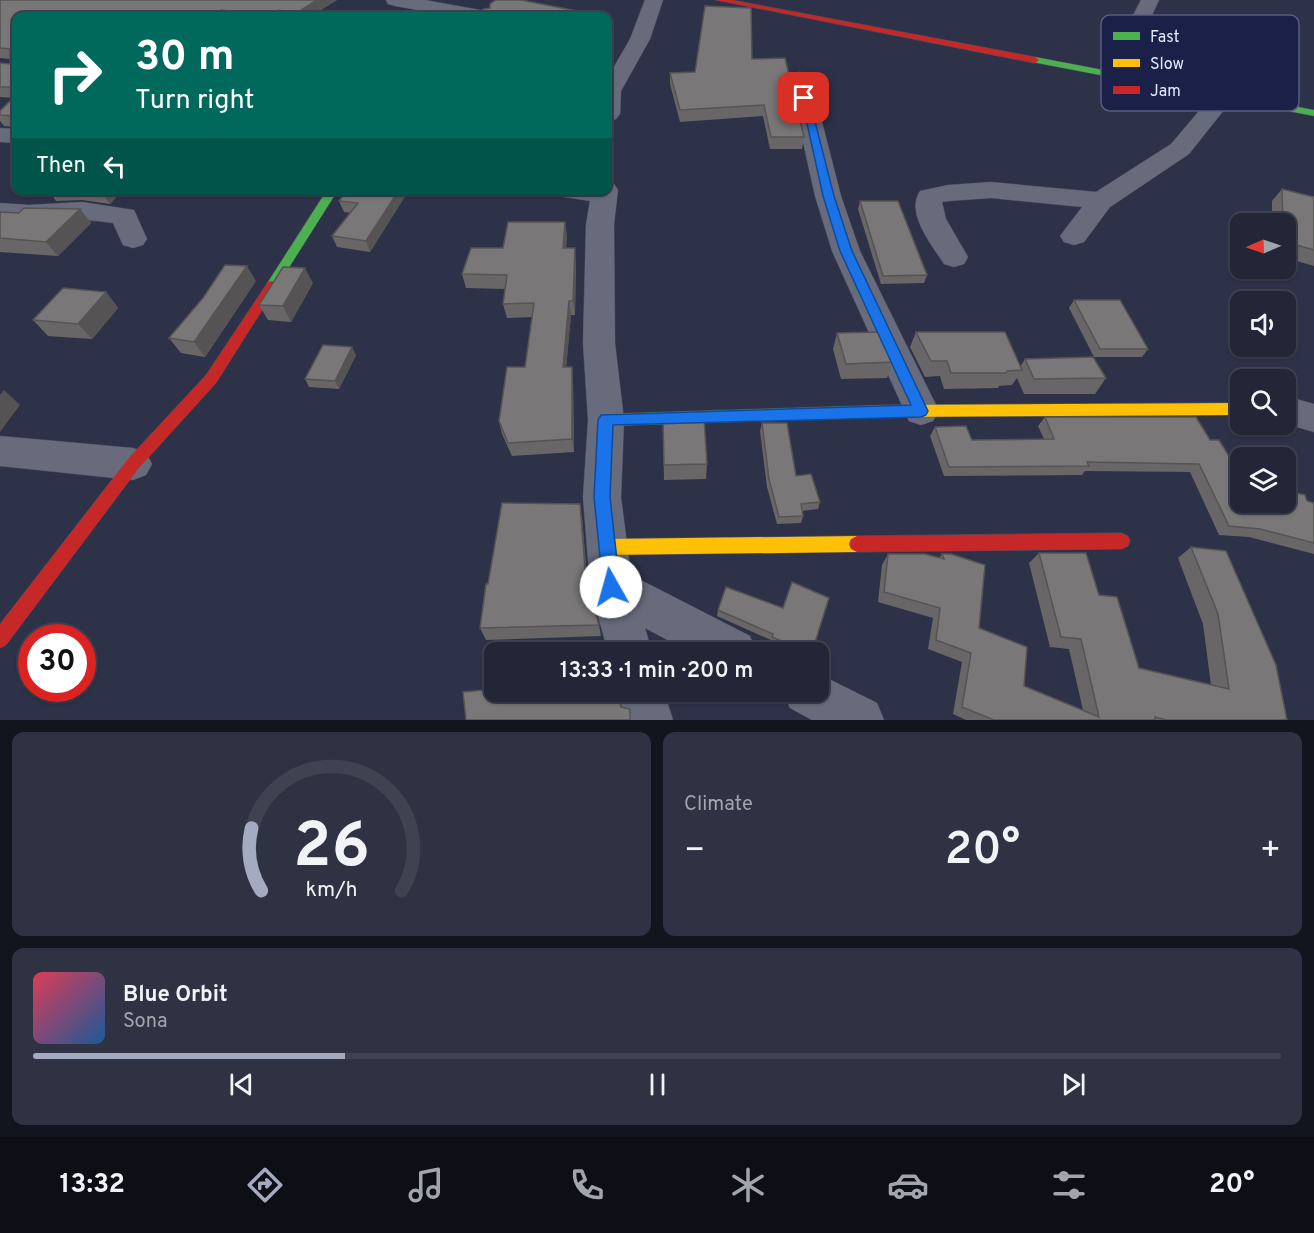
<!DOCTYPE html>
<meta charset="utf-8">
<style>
:root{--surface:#222636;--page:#2e3242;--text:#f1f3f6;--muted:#a2a5ad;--line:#3f4351;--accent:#a4aabf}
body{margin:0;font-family:Overpass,sans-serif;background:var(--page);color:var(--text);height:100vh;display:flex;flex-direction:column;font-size:22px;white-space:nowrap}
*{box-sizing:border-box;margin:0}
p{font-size:20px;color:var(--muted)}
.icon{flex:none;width:33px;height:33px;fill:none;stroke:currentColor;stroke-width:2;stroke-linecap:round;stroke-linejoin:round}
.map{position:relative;height:720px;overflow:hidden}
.side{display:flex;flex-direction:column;gap:12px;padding:12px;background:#13151e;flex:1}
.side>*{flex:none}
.guide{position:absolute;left:12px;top:12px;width:600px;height:183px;border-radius:12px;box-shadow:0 2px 4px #0004,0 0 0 2px var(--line);background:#00695c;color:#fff;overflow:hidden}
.needle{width:39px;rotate:268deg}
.controls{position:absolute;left:1230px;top:213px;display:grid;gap:12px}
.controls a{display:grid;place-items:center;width:66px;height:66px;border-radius:12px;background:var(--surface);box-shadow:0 2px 4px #0004,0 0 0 2px var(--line);font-size:30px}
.speed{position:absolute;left:18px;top:624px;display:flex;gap:12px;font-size:30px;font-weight:700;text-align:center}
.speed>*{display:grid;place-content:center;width:78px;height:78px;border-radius:50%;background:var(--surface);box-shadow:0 2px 4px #0004,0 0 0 2px var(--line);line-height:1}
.speed .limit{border:9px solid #d22;background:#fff;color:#111}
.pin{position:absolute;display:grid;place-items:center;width:51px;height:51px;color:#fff;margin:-26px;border-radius:12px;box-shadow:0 3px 9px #0006}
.me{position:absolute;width:66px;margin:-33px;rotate:353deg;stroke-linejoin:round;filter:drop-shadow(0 0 4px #0008)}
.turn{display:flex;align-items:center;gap:21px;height:126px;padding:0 24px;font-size:27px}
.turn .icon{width:78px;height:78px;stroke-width:2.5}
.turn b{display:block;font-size:42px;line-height:51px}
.then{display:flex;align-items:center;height:57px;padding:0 24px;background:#0003;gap:12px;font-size:22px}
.big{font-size:45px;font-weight:600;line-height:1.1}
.side .tile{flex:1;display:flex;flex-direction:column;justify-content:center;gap:9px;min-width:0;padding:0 21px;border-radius:12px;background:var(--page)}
.side .dial{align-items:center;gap:0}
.dial svg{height:156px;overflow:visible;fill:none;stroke:var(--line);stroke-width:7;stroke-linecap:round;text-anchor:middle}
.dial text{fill:var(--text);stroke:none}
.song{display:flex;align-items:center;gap:18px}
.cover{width:72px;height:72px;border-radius:9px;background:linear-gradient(135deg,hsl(350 70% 55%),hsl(210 70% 35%))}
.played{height:6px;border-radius:3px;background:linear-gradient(90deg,var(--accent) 25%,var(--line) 25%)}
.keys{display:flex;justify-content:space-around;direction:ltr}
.heat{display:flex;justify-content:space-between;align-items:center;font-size:33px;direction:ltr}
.side .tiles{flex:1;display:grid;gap:12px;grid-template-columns:1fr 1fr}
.tile:last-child{grid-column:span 2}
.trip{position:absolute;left:484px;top:642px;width:345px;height:60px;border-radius:12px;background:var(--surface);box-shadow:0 2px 4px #0004,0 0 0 2px var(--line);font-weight:600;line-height:60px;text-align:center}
.menu{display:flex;height:96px;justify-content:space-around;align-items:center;background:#0e0f16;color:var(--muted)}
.menu .icon{width:42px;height:42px}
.menu .active{color:var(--accent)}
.menu b{font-size:27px;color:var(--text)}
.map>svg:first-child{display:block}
</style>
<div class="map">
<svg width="1314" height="720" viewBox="0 0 1314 720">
<rect width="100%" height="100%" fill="#2e3248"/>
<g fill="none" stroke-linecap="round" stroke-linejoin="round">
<g stroke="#4a4d5f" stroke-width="1">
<g id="street">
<polygon points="386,0 425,0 480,10 487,12 490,16 452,16 395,6 388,4"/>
<polygon points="645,0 663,0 650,39 621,91 620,114 616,119 608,121 608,77 630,39"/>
<polygon points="1141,0 1159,0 1144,33 1150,80 1147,85 1139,87 1131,85 1128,80 1124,33"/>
<polygon points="800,72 808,74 811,79 841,196 860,251 939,411 933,421 921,425 909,421 832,251 815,196 789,79 792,74"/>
<path d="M1224,89L1232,91L1235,96L1189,154L1110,207L1084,242L1074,245L1064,242L1060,236L1082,207L991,198L948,201L942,202L946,219L968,257L964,264L954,267L944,264C932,245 905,213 920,191L948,185L991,182L1096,192L1171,144L1216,91Z"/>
<polygon points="0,128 16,129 16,143 0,142"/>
<polygon points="608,183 614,184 618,190 614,224 615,343 624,420 621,497 631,575 750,636 756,652 690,652 645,628 652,652 608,652 590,587 583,497 588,420 583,343 586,224 590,201 558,196 554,190 608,190"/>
<path d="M82,202L134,210L147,239L143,245L133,248L123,245L113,223C75,217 38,222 0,219V203L29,205Z"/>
<polygon points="1286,396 1314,404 1314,432 1286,424"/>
<polygon points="0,436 133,448 146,453 152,464 146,475 133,480 0,466"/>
<polygon points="819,674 877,703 884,720 812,720 790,708 783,692 819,692"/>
<polygon points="618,692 664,692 673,720 625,720"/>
</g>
</g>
<g stroke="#4a4d5f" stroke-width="1">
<g id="fast">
<polygon points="1035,57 1314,110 1314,116 1032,62 1031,60"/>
<polygon points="327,190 338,190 276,288 268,288 266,285 268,282"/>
<polygon points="889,405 894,407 896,411 894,415 889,417 606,426 601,424 599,420 601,416 606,414"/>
</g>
</g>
<g stroke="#4a4d5f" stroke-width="1">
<g id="slow">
<polygon points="1240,403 1240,415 889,417 884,415 882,411 884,407 889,405"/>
<polygon points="857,536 863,539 865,544 863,549 857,552 607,555 601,552 599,547 601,542 607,539"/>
</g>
</g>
<g stroke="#4a4d5f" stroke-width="1">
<g id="jam">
<polygon points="716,0 732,0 1035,57 1039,60 1035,63"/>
<polygon points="272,281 278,285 216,383 138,469 6,645 0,648 0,624 128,459 206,375 268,282"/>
<polygon points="1122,533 1128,536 1130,541 1128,546 1122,549 857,552 851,549 849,544 851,539 857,536"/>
</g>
</g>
<use href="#street" fill="#676b7c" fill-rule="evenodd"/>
<use href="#fast" fill="#4caf50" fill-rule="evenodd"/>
<use href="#slow" fill="#ffc107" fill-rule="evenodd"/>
<use href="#jam" fill="#c62828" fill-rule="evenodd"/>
</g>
<g fill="#686666">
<polygon points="0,0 337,0 311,16 16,16 16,127 4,126 0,121 0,111 14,98 0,97 0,63 10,64 10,59 0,58"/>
<polygon points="752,59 804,137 802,149 770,149 763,116 680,122 670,84 670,73 695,72"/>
<polygon points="1282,189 1314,197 1314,266 1286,258 1286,224 1272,224 1272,201"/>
<polygon points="48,190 123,190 110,204 82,200 56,201"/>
<polygon points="409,190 370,252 337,247 332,236 351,213 344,212 339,201"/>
<polygon points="860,201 927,275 924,283 881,284 858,209"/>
<polygon points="80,209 91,223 58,256 0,252 0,212 19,213"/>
<polygon points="567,235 566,248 576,262 575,315 571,315 566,367 572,367 573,381 574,452 512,456 502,434 499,421 525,367 532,317 507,318 503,304 505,289 466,288 462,274 503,248"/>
<polygon points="256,281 205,357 181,353 169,338"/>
<polygon points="313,283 291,322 268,320 259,305"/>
<polygon points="106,292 118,308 92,339 48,336 33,320"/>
<polygon points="1074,300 1148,349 1142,357 1094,357 1069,308"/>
<polygon points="916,332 1020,367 1025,359 1106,378 1095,394 1024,394 1017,378 1012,385 999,386 998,388 944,389 940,376 925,377 910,347"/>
<polygon points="837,333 893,362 887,378 841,379 833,349"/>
<polygon points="356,355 339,389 309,387 305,379"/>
<polygon points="1045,417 1196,417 1240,502 1307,501 1314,503 1314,554 1249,537 1219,535 1190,472 1085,471 1082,475 944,476 930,436 935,427 972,440 1044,439 1038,426"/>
<polygon points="663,420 707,464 706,479 664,480"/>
<polygon points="762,423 796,476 820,502 818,509 802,511 803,516 801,523 777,524 767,487 760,431"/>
<polygon points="582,518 588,587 599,625 601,636 486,640 480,628 488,584"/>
<polygon points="1191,547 1287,720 966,720 953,714 962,662 928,649 933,618 878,602 882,565 888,554 939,558 942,554 979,628 1024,686 1083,710 1069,649 1050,647 1029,563 1039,553 1099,595 1139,668 1211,685 1203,624 1178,558"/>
<polygon points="726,587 812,652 791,652 770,643 771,640 717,616 718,610"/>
</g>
<g fill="#555353">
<polygon points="317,0 337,0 311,16 296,16 295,14"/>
<polygon points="221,10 224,16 212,16"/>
<polygon points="279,10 282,16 272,16"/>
<polygon points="577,11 577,16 571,16"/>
<polygon points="104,190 123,190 110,204 102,193"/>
<polygon points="399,190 409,190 370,252 366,241"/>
<polygon points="80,209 91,223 58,256 46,242"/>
<polygon points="565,222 567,235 565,262 563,248"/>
<polygon points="575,248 576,262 575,315 573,301"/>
<polygon points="247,266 256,281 205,357 194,342"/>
<polygon points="305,268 313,283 291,322 283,306"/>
<polygon points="106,292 118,308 92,339 78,324"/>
<polygon points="569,301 571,315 565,381 563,367"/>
<polygon points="352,347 356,355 339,389 335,381"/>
<polygon points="572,367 573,381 574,452 572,439"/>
<polygon points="4,390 20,405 0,432 0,395"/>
<polygon points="580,504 582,518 588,594 586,581"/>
</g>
<g fill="#797777" stroke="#555353" stroke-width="1.5">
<polygon points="0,0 317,0 295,14 279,10 272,16 221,10 212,16 16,16 16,87 0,87 0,63 10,64 10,49 0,48"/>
<polygon points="496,0 521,0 577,11 571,16 473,16 484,9 490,8 490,4"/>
<polygon points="705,6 751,8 752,59 785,58 804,137 771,137 764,105 680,110 670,73 695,72"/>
<polygon points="16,95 16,116 0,115 0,111"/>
<polygon points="1282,189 1314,197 1314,250 1286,242 1286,224 1283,224"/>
<polygon points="88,190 104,190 102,193"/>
<polygon points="347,190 399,190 366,241 332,236 358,203 339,201"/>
<polygon points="860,201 898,201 927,275 883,276"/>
<polygon points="24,208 80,209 46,242 0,238 0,212 19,213"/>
<polygon points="508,222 565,222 563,248 575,248 573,301 569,301 563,367 572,367 572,439 508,443 499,421 507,367 525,367 534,303 503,304 507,275 462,274 471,248 503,248"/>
<polygon points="225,265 247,266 194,342 169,338 203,298"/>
<polygon points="283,267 305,268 283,306 259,305"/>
<polygon points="63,288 106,292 78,324 33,320"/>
<polygon points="1074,300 1120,300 1148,349 1100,349"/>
<polygon points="879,332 893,362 846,364 837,333"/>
<polygon points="916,332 1005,332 1022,370 1007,371 1006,373 951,373 947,361 931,361"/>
<polygon points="323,345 352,347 335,381 305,379"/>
<polygon points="1093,357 1106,378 1034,379 1025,359"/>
<polygon points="1045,417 1196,417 1210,440 1219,440 1240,474 1240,502 1286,502 1286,491 1305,495 1307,501 1314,503 1314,543 1260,529 1229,526 1199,464 1087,462 1089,466 949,467 935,427 966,426 972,440 1054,439"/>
<polygon points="704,418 707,464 664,465 663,420"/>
<polygon points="762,423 787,423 796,476 811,474 820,502 801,504 803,516 779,517 769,479"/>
<polygon points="502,503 580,504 586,581 599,625 480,628 486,584 488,584"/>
<polygon points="1191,547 1226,551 1276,665 1287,720 1166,720 1155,717 1155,720 994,720 962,707 971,653 936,640 940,608 884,592 888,554 925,554 944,559 942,554 951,554 985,565 979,628 1027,647 1024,686 1099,717 1081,639 1061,637 1039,553 1086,553 1099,595 1117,597 1139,668 1229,689 1218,614"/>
<polygon points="792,582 829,598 812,652 807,652 772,637 773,634 718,610 726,587 783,608"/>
<polygon points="495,689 495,692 617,692 621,707 630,709 630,720 466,720 463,692"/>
</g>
<polygon fill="#1a73e8" stroke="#114b97" stroke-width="1.5" points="801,96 809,98 834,196 852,251 928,411 926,415 921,417 613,425 610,497 620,587 618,593 611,595 605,593 603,587 594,497 598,420 601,415 911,405 840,251 823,196"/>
<rect x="1101" y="15" width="198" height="96" rx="9" fill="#1a2047" stroke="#575d7e" stroke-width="1.5"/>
<rect x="1113" y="32" width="27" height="8" fill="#4caf50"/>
<rect x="1113" y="59" width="27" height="8" fill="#ffc107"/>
<rect x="1113" y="86" width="27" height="8" fill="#c62828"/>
<g font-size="16" fill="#e4eaff">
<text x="1150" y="42">Fast</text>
<text x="1150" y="69">Slow</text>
<text x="1150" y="96">Jam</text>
</g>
</svg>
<div class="controls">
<a><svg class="needle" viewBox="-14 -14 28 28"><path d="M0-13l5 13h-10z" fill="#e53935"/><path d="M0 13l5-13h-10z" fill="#a2a5ad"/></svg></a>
<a><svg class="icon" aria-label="sound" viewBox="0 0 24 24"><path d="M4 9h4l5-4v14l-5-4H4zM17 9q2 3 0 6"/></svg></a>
<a><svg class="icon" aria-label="search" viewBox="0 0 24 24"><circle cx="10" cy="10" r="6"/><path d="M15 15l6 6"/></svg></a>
<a><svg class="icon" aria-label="layers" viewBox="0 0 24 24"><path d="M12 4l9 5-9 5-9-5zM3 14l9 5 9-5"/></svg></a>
</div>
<div class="speed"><div class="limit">30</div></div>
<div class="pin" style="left:804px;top:98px;background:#d93025"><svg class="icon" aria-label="arrive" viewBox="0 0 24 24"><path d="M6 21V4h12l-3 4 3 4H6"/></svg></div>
<svg class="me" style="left:611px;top:587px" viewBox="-20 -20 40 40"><circle r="19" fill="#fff"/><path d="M0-13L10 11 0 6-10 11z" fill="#1a73e8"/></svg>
<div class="trip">13:33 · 1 min · 200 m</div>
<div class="guide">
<div class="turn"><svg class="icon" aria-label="right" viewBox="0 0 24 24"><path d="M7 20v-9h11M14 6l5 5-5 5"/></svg><div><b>30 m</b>Turn right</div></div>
<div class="then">Then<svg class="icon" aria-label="left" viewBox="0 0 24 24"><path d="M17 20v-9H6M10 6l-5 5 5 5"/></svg></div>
</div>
</div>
<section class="side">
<div class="tiles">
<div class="tile dial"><svg viewBox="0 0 100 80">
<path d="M14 69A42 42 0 1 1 86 69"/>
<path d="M14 69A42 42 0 0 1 9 37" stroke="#a4aabf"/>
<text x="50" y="56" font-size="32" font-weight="700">26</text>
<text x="50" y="72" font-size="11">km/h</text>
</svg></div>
<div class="tile"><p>Climate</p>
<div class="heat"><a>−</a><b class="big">20°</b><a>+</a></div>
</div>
<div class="tile">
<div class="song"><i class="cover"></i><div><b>Blue Orbit</b><p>Sona</p></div></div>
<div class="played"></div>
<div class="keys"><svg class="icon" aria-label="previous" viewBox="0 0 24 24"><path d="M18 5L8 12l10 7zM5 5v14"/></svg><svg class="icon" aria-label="pause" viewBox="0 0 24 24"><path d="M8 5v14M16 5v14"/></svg><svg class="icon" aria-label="next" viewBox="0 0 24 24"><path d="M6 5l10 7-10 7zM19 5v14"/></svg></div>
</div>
</div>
</section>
<nav class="menu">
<b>13:32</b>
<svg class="icon active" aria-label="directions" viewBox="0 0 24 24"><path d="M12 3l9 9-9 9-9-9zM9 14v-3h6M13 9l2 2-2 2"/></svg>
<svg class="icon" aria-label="music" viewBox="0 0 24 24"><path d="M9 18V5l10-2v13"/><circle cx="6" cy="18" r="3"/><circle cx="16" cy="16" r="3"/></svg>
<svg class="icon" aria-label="phone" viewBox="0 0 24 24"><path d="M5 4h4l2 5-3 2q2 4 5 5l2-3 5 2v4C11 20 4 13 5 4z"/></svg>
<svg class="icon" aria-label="climate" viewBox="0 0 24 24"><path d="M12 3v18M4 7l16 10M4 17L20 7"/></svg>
<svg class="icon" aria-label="car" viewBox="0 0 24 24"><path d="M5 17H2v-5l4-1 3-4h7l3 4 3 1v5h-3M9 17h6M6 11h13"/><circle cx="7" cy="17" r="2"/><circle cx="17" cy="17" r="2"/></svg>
<svg class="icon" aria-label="filters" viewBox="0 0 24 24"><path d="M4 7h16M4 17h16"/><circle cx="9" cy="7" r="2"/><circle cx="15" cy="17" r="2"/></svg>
<b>20°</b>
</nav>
